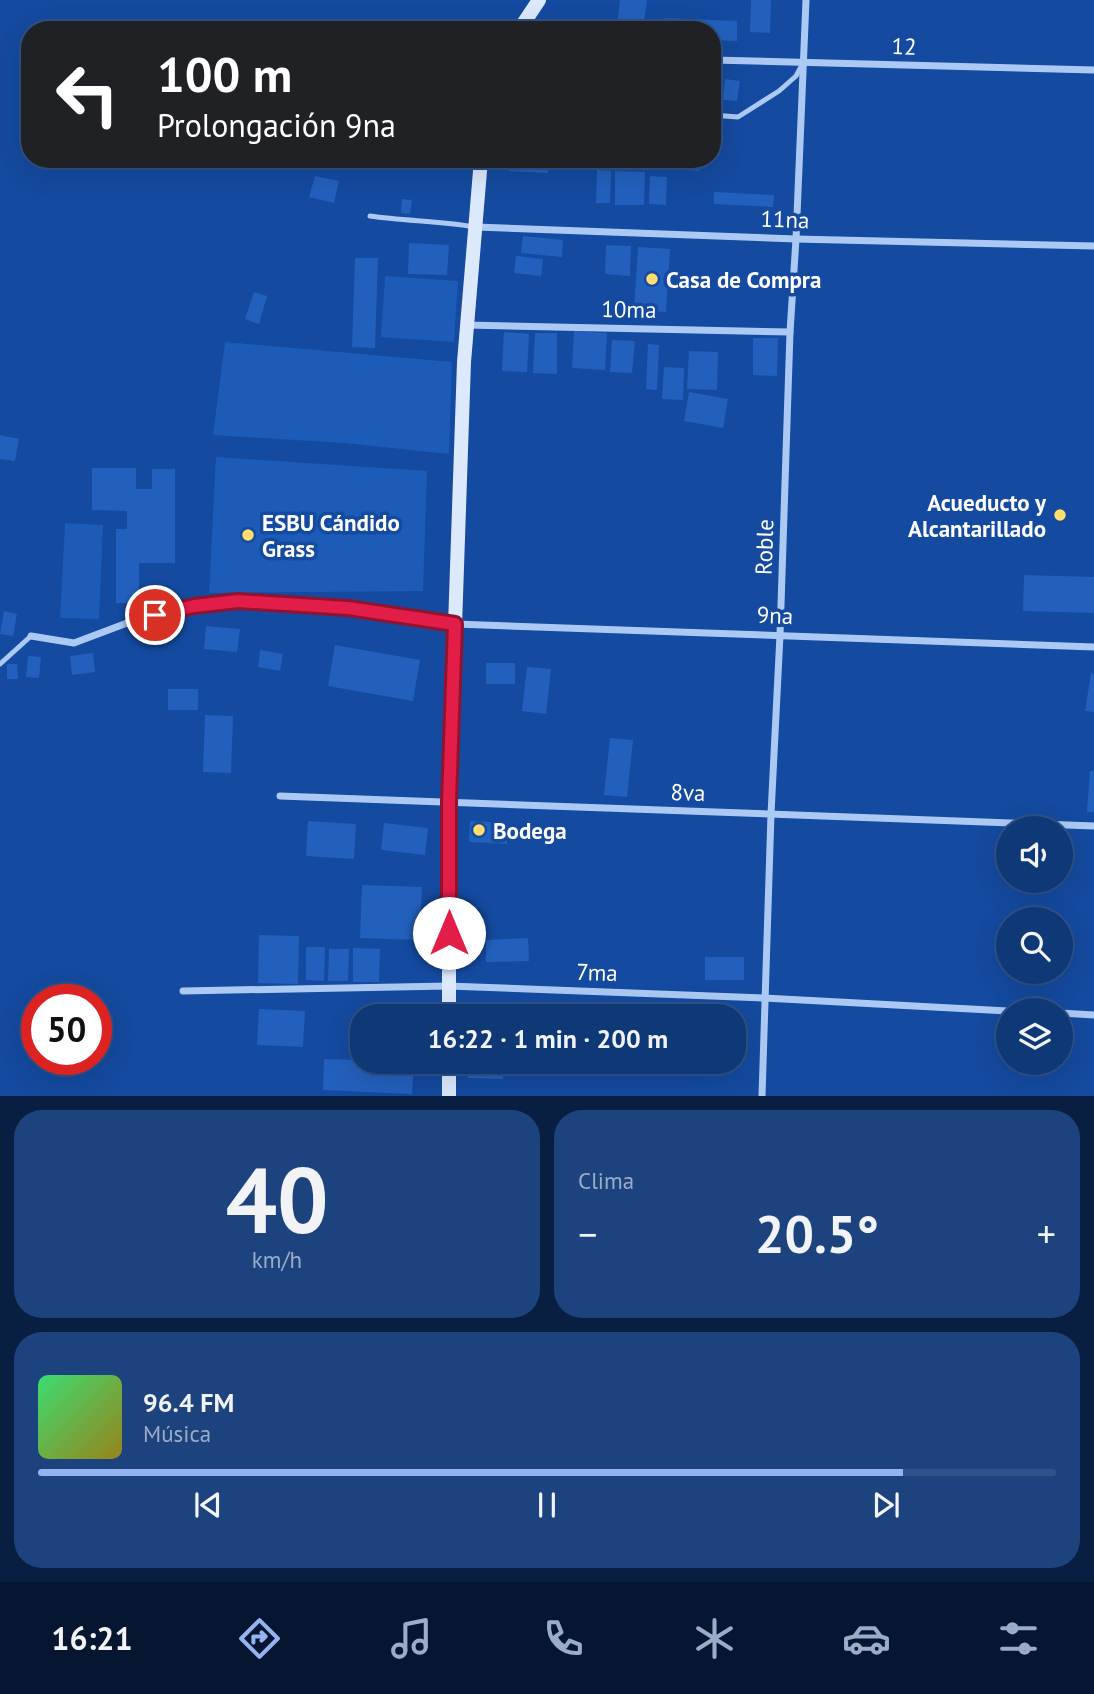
<!DOCTYPE html>
<html lang="es">
<meta charset="utf-8">
<style>
:root{--surface:#0f3877;--page:#1d437f;--text:#f1f3f6;--muted:#9bacc6;--line:#2f5289;--accent:#95b2f1}
body{margin:0;font-family:"PT Sans",sans-serif;background:var(--page);color:var(--text);height:100vh;display:flex;flex-direction:column;font-size:26px;white-space:nowrap}
*{box-sizing:border-box;margin:0}
p{font-size:23px;color:var(--muted)}
.icon{flex:none;width:38px;height:38px;fill:none;stroke:currentColor;stroke-width:2;stroke-linecap:round;stroke-linejoin:round}
.map{position:relative;height:1096px;overflow:hidden}
.drawer{display:flex;flex-direction:column;gap:14px;padding:14px;background:#081f41;flex:1}
.drawer>*{flex:none}
.hud{position:absolute;left:21px;top:21px;width:700px;height:147px;border-radius:28px;box-shadow:0 7px 28px #0002,0 0 0 2px var(--line);background:#202124;color:#fff;overflow:hidden}
.buttons{position:absolute;left:996px;top:816px;display:grid;gap:14px}
.buttons a{display:grid;place-items:center;width:77px;height:77px;border-radius:50%;background:var(--surface);box-shadow:0 7px 28px #0002,0 0 0 2px var(--line);font-size:35px}
.speed{position:absolute;left:21px;top:984px;display:flex;gap:14px;font-size:35px;font-weight:700;text-align:center}
.speed>*{display:grid;place-content:center;width:91px;height:91px;border-radius:50%;background:var(--surface);box-shadow:0 7px 28px #0002,0 0 0 2px var(--line);line-height:1}
.speed .limit{border:10px solid #d22;background:#fff;color:#111}
.pin{position:absolute;display:grid;place-items:center;width:60px;height:60px;color:#fff;margin:-30px;border:4px solid #fff;border-radius:50%;box-shadow:0 2px 7px #0007}
.me{position:absolute;width:77px;margin:-38px;rotate:0deg;stroke-linejoin:round;filter:drop-shadow(0 0 5px #0008)}
.turn{display:flex;align-items:center;gap:24px;height:147px;padding:0 21px;font-size:32px}
.turn .icon{width:91px;height:91px;stroke-width:2.5}
.turn b{display:block;font-size:49px;line-height:60px}
.big{font-size:52px;font-weight:700;line-height:1.1}
.drawer .card{flex:1;display:flex;flex-direction:column;justify-content:center;gap:10px;min-width:0;padding:0 24px;border-radius:28px;background:var(--page)}
.drawer .dial{align-items:center;gap:0}
.dial b{font-size:91px;line-height:1}
.song{display:flex;align-items:center;gap:21px}
.cover{width:84px;height:84px;border-radius:10px;background:linear-gradient(135deg,hsl(140 70% 55%),hsl(50 70% 35%))}
.played{height:7px;border-radius:4px;background:linear-gradient(90deg,var(--accent) 85%,var(--line) 85%)}
.keys{display:flex;justify-content:space-around;direction:ltr}
.heat{display:flex;justify-content:space-between;align-items:center;font-size:38px;direction:ltr}
.drawer .tiles{flex:1;display:grid;gap:14px;grid-template-columns:1fr 1fr}
.card:last-child{grid-column:span 2}
.trip{position:absolute;left:350px;top:1004px;width:396px;height:70px;border-radius:28px;background:var(--surface);box-shadow:0 7px 28px #0002,0 0 0 2px var(--line);font-weight:700;line-height:70px;text-align:center}
.tabs{display:flex;height:112px;justify-content:space-around;align-items:center;background:#061630;color:var(--muted)}
.tabs .icon{width:49px;height:49px}
.tabs .selected{color:var(--accent)}
.tabs b{font-size:32px;color:var(--text)}
.map>svg:first-child{display:block}
</style>
<div class="map">
<svg width="1094" height="1096" viewBox="0 0 1094 1096">
<rect width="100%" height="100%" fill="#144a9f"/>
<g fill="#1d5bb8">
<polygon points="385,276 458,281 454,342 381,337"/>
<polygon points="225,342 452,362 449,454 344,443 213,435"/>
<polygon points="216,457 427,471 423,591 209,593"/>
<polygon points="65,523 103,525 99,619 60,618"/>
</g>
<g fill="#2360bd">
<polygon points="620,0 647,0 643,30 617,27"/>
<polygon points="751,0 771,0 770,33 750,32"/>
<polygon points="664,18 737,21 737,41 712,40 712,30 663,30"/>
<polygon points="725,79 740,81 737,101 723,100"/>
<polygon points="510,159 549,159 548,173 509,171"/>
<polygon points="616,159 645,159 645,169 616,167"/>
<polygon points="686,159 700,159 699,171 685,170"/>
<polygon points="597,170 611,171 610,203 596,203"/>
<polygon points="615,171 645,172 644,205 615,205"/>
<polygon points="315,176 339,181 334,203 309,197"/>
<polygon points="650,176 667,177 666,205 649,204"/>
<polygon points="714,192 774,195 773,207 714,204"/>
<polygon points="402,199 412,200 410,214 401,213"/>
<polygon points="523,236 563,240 562,257 521,253"/>
<polygon points="409,243 449,245 447,275 408,274"/>
<polygon points="606,245 631,246 630,276 605,274"/>
<polygon points="638,247 670,249 666,312 634,310"/>
<polygon points="516,256 543,259 541,276 514,273"/>
<polygon points="355,258 378,258 375,348 352,347"/>
<polygon points="254,292 267,296 259,324 245,319"/>
<polygon points="574,331 607,333 605,370 572,368"/>
<polygon points="504,332 529,334 527,372 502,371"/>
<polygon points="535,333 557,333 557,374 533,373"/>
<polygon points="753,338 778,338 777,376 753,375"/>
<polygon points="612,340 635,341 632,373 610,372"/>
<polygon points="648,344 659,345 657,390 646,389"/>
<polygon points="689,351 718,352 717,390 687,389"/>
<polygon points="664,367 684,368 683,400 662,399"/>
<polygon points="689,392 728,399 723,428 684,421"/>
<polygon points="0,435 19,439 15,461 0,459"/>
<polygon points="92,468 136,468 136,489 152,489 152,469 175,469 175,563 139,563 139,603 116,603 116,529 127,529 127,511 92,510"/>
<polygon points="1024,575 1094,577 1094,613 1023,611"/>
<polygon points="4,611 17,614 13,636 0,634"/>
<polygon points="206,626 240,629 237,652 204,649"/>
<polygon points="335,645 420,660 413,701 328,686"/>
<polygon points="260,650 283,654 280,671 258,667"/>
<polygon points="93,653 95,672 72,675 70,656"/>
<polygon points="28,656 41,657 39,678 26,677"/>
<rect x="486" y="663" width="29" height="21"/>
<polygon points="7,664 17,664 18,679 7,679"/>
<polygon points="527,667 551,669 546,714 522,711"/>
<polygon points="1091,673 1094,674 1094,712 1085,711"/>
<rect x="168" y="689" width="30" height="21"/>
<polygon points="205,715 233,716 231,773 203,772"/>
<polygon points="610,738 633,740 627,797 604,795"/>
<polygon points="1090,771 1094,771 1094,812 1087,812"/>
<polygon points="308,821 356,824 354,859 306,856"/>
<polygon points="470,821 508,823 507,844 469,842"/>
<polygon points="384,823 428,828 425,855 381,850"/>
<polygon points="362,885 422,887 420,940 360,938"/>
<polygon points="259,935 299,936 298,984 258,983"/>
<polygon points="528,938 529,961 486,962 486,940"/>
<polygon points="306,947 325,947 324,981 306,980"/>
<polygon points="353,948 380,949 379,982 353,982"/>
<polygon points="329,949 349,949 348,981 328,981"/>
<rect x="705" y="957" width="39" height="23"/>
<polygon points="259,1009 305,1011 303,1047 257,1045"/>
<polygon points="503,1010 503,1017 467,1017 467,1011"/>
<polygon points="375,1011 418,1012 418,1017 374,1017"/>
<polygon points="324,1059 362,1060 362,1062 414,1062 412,1094 323,1090"/>
<polygon points="469,1062 504,1062 503,1079 468,1078"/>
</g>
<g fill="none" stroke-linecap="round" stroke-linejoin="round">
<g stroke="#acc9f4" stroke-width="5">
<polyline points="712,115 738,117 779,91 796,76 802,65"/>
<path d="M370,216C405,221 440,221 475,227"/>
<polyline points="0,664 31,636"/>
</g>
<g stroke="#acc9f4" stroke-width="7">
<polyline points="712,60 1094,70"/>
<polyline points="476,227 796,239 1094,246"/>
<polyline points="467,325 790,332"/>
<polyline points="31,636 74,643 135,620 194,606 238,601 348,608 455,624 1094,647"/>
<polyline points="280,796 1094,826"/>
<polyline points="183,991 448,986 764,998 1008,1011"/>
<polyline points="1060,1013 1094,1015"/>
<polyline points="762,1096 771,814 780,635 790,332 796,239 806,0"/>
</g>
<g stroke="#dce9fd" stroke-width="14">
<polyline points="519,30 539,0"/>
<polyline points="449,1017 449,802 464,362 481,159"/>
<polyline points="449,1062 449,1096"/>
</g>
</g>
<g fill="none" stroke-linecap="round" stroke-linejoin="round">
<g stroke="#92132f" stroke-width="18">
<polyline id="route" points="155,615 194,606 238,601 348,608 455,624 449,802 449,933"/>
</g>
<use href="#route" stroke="#e11d48" stroke-width="12"/>
</g>
<g fill="#ffdd6f" stroke="#144a9f" stroke-width="2.5">
<circle cx="652" cy="279" r="7"/>
<circle cx="1060" cy="515" r="7"/>
<circle cx="248" cy="535" r="7"/>
<circle cx="479" cy="830" r="7"/>
</g>
<g text-anchor="middle" dominant-baseline="central" stroke-width="7" stroke-linejoin="round" paint-order="stroke">
<g font-size="23" fill="#fff" stroke="#144a9f">
<text transform="translate(904 46) rotate(2)">12</text>
<text transform="translate(785 219) rotate(2)">11na</text>
<text transform="translate(629 309) rotate(1)">10ma</text>
<text transform="translate(764 547) rotate(-88)">Roble</text>
<text transform="translate(775 615) rotate(2)">9na</text>
<text transform="translate(688 792) rotate(2)">8va</text>
<text transform="translate(597 972) rotate(2)">7ma</text>
</g>
<g font-size="23" font-weight="bold" fill="#fff" stroke="#144a9f" text-anchor="start">
<text x="666" y="279">Casa de Compra</text>
<text x="1046" y="502" text-anchor="end">Acueducto y<tspan x="1046" dy="26">Alcantarillado</tspan></text>
<text x="262" y="522">ESBU Cándido<tspan x="262" dy="26">Grass</tspan></text>
<text x="493" y="830">Bodega</text>
</g>
</g>
</svg>
<div class="buttons">
<a><svg class="icon" aria-label="sound" viewBox="0 0 24 24"><path d="M4 9h4l5-4v14l-5-4H4zM17 9q2 3 0 6"/></svg></a>
<a><svg class="icon" aria-label="search" viewBox="0 0 24 24"><circle cx="10" cy="10" r="6"/><path d="M15 15l6 6"/></svg></a>
<a><svg class="icon" aria-label="layers" viewBox="0 0 24 24"><path d="M12 4l9 5-9 5-9-5zM3 14l9 5 9-5"/></svg></a>
</div>
<div class="speed"><div class="limit">50</div></div>
<div class="pin" style="left:155px;top:615px;background:#d93025"><svg class="icon" aria-label="arrive" viewBox="0 0 24 24"><path d="M6 21V4h12l-3 4 3 4H6"/></svg></div>
<svg class="me" style="left:449px;top:933px" viewBox="-20 -20 40 40"><circle r="19" fill="#fff"/><path d="M0-13L10 11 0 6-10 11z" fill="#e11d48"/></svg>
<div class="trip">16:22 · 1 min · 200 m</div>
<div class="hud">
<div class="turn"><svg class="icon" aria-label="left" viewBox="0 0 24 24"><path d="M17 20v-9H6M10 6l-5 5 5 5"/></svg><div><b>100 m</b>Prolongación 9na</div></div>
</div>
</div>
<section class="drawer">
<div class="tiles">
<div class="card dial"><b>40</b><p>km/h</p></div>
<div class="card"><p>Clima</p>
<div class="heat"><a>−</a><b class="big">20.5°</b><a>+</a></div>
</div>
<div class="card">
<div class="song"><i class="cover"></i><div><b>96.4 FM</b><p>Música</p></div></div>
<div class="played"></div>
<div class="keys"><svg class="icon" aria-label="previous" viewBox="0 0 24 24"><path d="M18 5L8 12l10 7zM5 5v14"/></svg><svg class="icon" aria-label="pause" viewBox="0 0 24 24"><path d="M8 5v14M16 5v14"/></svg><svg class="icon" aria-label="next" viewBox="0 0 24 24"><path d="M6 5l10 7-10 7zM19 5v14"/></svg></div>
</div>
</div>
</section>
<nav class="tabs">
<b>16:21</b>
<svg class="icon selected" aria-label="directions" viewBox="0 0 24 24"><path d="M12 3l9 9-9 9-9-9zM9 14v-3h6M13 9l2 2-2 2"/></svg>
<svg class="icon" aria-label="music" viewBox="0 0 24 24"><path d="M9 18V5l10-2v13"/><circle cx="6" cy="18" r="3"/><circle cx="16" cy="16" r="3"/></svg>
<svg class="icon" aria-label="phone" viewBox="0 0 24 24"><path d="M5 4h4l2 5-3 2q2 4 5 5l2-3 5 2v4C11 20 4 13 5 4z"/></svg>
<svg class="icon" aria-label="climate" viewBox="0 0 24 24"><path d="M12 3v18M4 7l16 10M4 17L20 7"/></svg>
<svg class="icon" aria-label="car" viewBox="0 0 24 24"><path d="M5 17H2v-5l4-1 3-4h7l3 4 3 1v5h-3M9 17h6M6 11h13"/><circle cx="7" cy="17" r="2"/><circle cx="17" cy="17" r="2"/></svg>
<svg class="icon" aria-label="filters" viewBox="0 0 24 24"><path d="M4 7h16M4 17h16"/><circle cx="9" cy="7" r="2"/><circle cx="15" cy="17" r="2"/></svg>
</nav>
